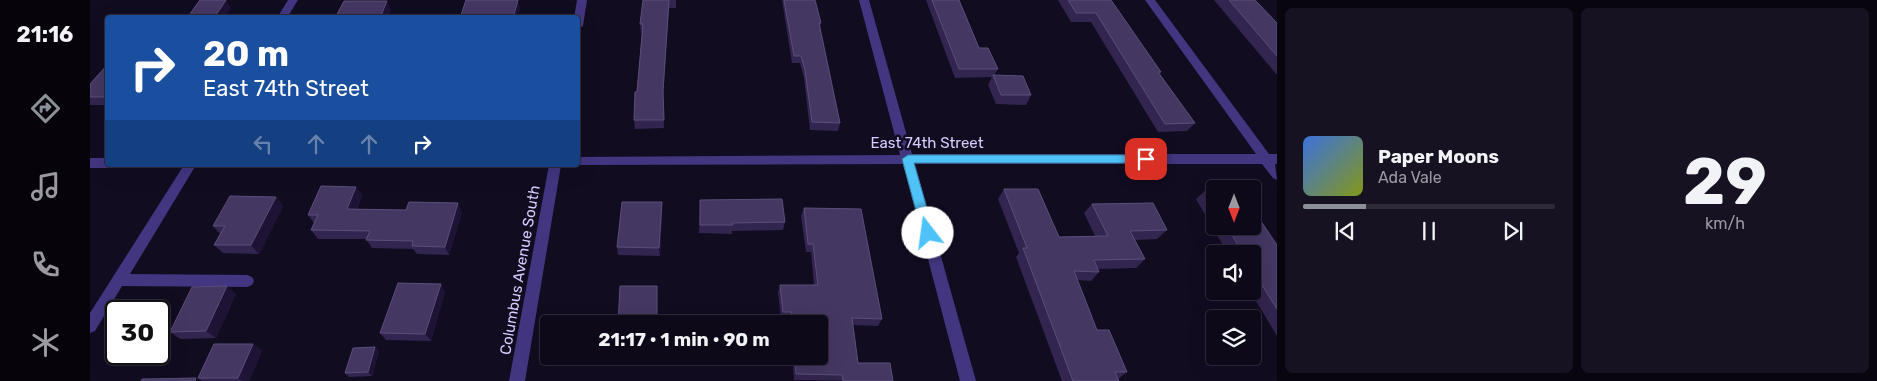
<!DOCTYPE html>
<meta charset="utf-8">
<style>
:root{--surface:#0e0919;--page:#171222;--text:#f1f3f6;--muted:#9b9aa2;--line:#2e2a38;--accent:#8c9099}
body{margin:0;font-family:Rubik,sans-serif;background:var(--page);color:var(--text);height:100vh;display:flex;flex-direction:column;font-size:19px;white-space:nowrap}
*{box-sizing:border-box;margin:0}
p{font-size:16px;color:var(--muted)}
.icon{flex:none;width:28px;height:28px;fill:none;stroke:currentColor;stroke-width:2;stroke-linecap:round;stroke-linejoin:round}
.map{position:relative;flex:1;overflow:hidden}
.drawer{display:flex;flex-direction:column;gap:8px;padding:8px;background:#08050e;width:600px}
.drawer>*{flex:none}
.guide{position:absolute;left:15px;top:15px;width:475px;height:152px;border-radius:5px;box-shadow:0 5px 20px #0002,0 0 0 1px var(--line);background:#1a4fa0;color:#fff;overflow:hidden}
.needle{width:32px;rotate:180deg}
.buttons{position:absolute;left:1116px;top:180px;display:grid;gap:10px}
.buttons a{display:grid;place-items:center;width:55px;height:55px;border-radius:5px;background:var(--surface);box-shadow:0 5px 20px #0002,0 0 0 1px var(--line);font-size:25px}
.speed{position:absolute;left:15px;top:300px;display:flex;gap:10px;font-size:25px;font-weight:700;text-align:center}
.speed>*{display:grid;place-content:center;width:65px;height:65px;border-radius:50%;background:var(--surface);box-shadow:0 5px 20px #0002,0 0 0 1px var(--line);line-height:1}
.speed .limit{border:2px solid #111;border-radius:8px;background:#fff;color:#111}
.pin{position:absolute;display:grid;place-items:center;width:42px;height:42px;color:#fff;margin:-21px;border-radius:10px;box-shadow:0 2px 8px #0006}
.me{position:absolute;width:55px;margin:-28px;rotate:345deg;stroke-linejoin:round;filter:drop-shadow(0 0 4px #0008)}
.turn{display:flex;align-items:center;gap:18px;height:105px;padding:0 15px;font-size:22px}
.turn .icon{width:65px;height:65px;stroke-width:2.5}
.turn b{display:block;font-size:35px;line-height:42px}
.lanes{display:flex;align-items:center;height:48px;padding:0 15px;background:#0003;justify-content:center;gap:25px;direction:ltr}
.lanes .off{opacity:.35}
.drawer .card{flex:1;display:flex;flex-direction:column;justify-content:center;gap:8px;min-width:0;padding:0 18px;border-radius:8px;background:var(--page)}
.drawer .dial{align-items:center;gap:0}
.dial b{font-size:65px;line-height:1}
.song{display:flex;align-items:center;gap:15px}
.cover{width:60px;height:60px;border-radius:8px;background:linear-gradient(135deg,hsl(220 70% 55%),hsl(70 70% 35%))}
.played{height:5px;border-radius:2px;background:linear-gradient(90deg,var(--accent) 25%,var(--line) 25%)}
.keys{display:flex;justify-content:space-around;direction:ltr}
.drawer .tiles{flex:1;display:grid;gap:8px;grid-template-columns:repeat(2,1fr)}
.trip{position:absolute;left:450px;top:315px;width:288px;height:50px;border-radius:5px;background:var(--surface);box-shadow:0 5px 20px #0002,0 0 0 1px var(--line);font-weight:700;line-height:50px;text-align:center}
main{display:flex;flex:1;min-height:0}
.dock{display:flex;flex-direction:column;width:90px;justify-content:space-around;align-items:center;background:#06040a;color:var(--muted)}
.dock .icon{width:35px;height:35px}
.dock .selected{color:var(--accent)}
.dock b{font-size:22px;color:var(--text)}
.map>svg:first-child{display:block}
</style>
<main>
<nav class="dock">
<b>21:16</b>
<svg class="icon selected" aria-label="directions" viewBox="0 0 24 24"><path d="M12 3l9 9-9 9-9-9zM9 14v-3h6M13 9l2 2-2 2"/></svg>
<svg class="icon" aria-label="music" viewBox="0 0 24 24"><path d="M9 18V5l10-2v13"/><circle cx="6" cy="18" r="3"/><circle cx="16" cy="16" r="3"/></svg>
<svg class="icon" aria-label="phone" viewBox="0 0 24 24"><path d="M5 4h4l2 5-3 2q2 4 5 5l2-3 5 2v4C11 20 4 13 5 4z"/></svg>
<svg class="icon" aria-label="climate" viewBox="0 0 24 24"><path d="M12 3v18M4 7l16 10M4 17L20 7"/></svg>
</nav>
<div class="map">
<svg width="1187" height="381" viewBox="0 0 1187 381">
<rect width="100%" height="100%" fill="#120c21"/>
<g fill="none" stroke-linecap="round" stroke-linejoin="round">
<g fill="#423681" fill-rule="evenodd">
<polygon points="198,0 208,0 197,18 187,18"/>
<polygon points="487,0 497,0 493,26 488,29 488,18 484,18"/>
<polygon points="769,0 779,0 822,154 1166,154 1055,0 1065,0 1179,154 1187,154 1187,164 1185,164 1187,180 1183,178 1172,164 825,164 886,381 870,381 813,164 484,165 488,165 488,157 810,155"/>
<polygon points="0,158 18,158 18,165 23,165 18,168 0,168"/>
<polygon points="94,165 106,165 40,274 157,275 162,277 164,281 162,285 157,287 32,286 5,331 0,333 0,313"/>
<polygon points="459,165 471,165 435,381 419,381"/>
</g>
</g>
<g fill="#32254f">
<polygon points="553,0 586,0 586,8 579,8 573,99 574,128 545,129 544,120 552,33 551,33 550,24"/>
<polygon points="692,0 725,0 731,23 730,28 750,123 748,131 720,130 714,78 710,63 702,63"/>
<polygon points="836,0 869,0 889,48 908,69 904,75 941,95 936,105 906,104 898,85 902,77 865,78"/>
<polygon points="968,0 1021,0 1071,72 1069,74 1105,123 1097,131 1068,132 1001,22 981,22"/>
<polygon points="1124,0 1165,0 1187,23 1187,75"/>
<polygon points="18,64 18,105 0,105 0,84"/>
<polygon points="914,189 969,237 1005,236 994,213 1002,204 1077,230 1067,239 1045,240 1055,259 1046,268 1008,269 1009,272 1001,281 987,280 1007,330 1037,372 1028,379 1029,381 972,381 926,257 929,253 908,199"/>
<polygon points="1115,191 1125,191 1125,226 1162,226 1187,245 1187,336 1160,291 1162,291 1162,254 1138,254 1106,199"/>
<polygon points="272,195 267,209 372,212 359,255 327,254 323,249 282,248 276,239 228,239 221,230 224,223 218,215"/>
<polygon points="186,197 193,206 169,254 133,253 124,245 130,234 123,226"/>
<polygon points="610,200 695,222 693,230 642,231 642,234 609,233"/>
<polygon points="572,202 572,211 570,256 528,255 527,247"/>
<polygon points="714,208 792,319 788,326 763,325 768,363 803,381 704,380 702,356 729,356 729,324 699,324 699,319 691,319 688,292 690,285 724,285 721,252 716,252 711,216"/>
<polygon points="355,292 341,341 296,340 290,333"/>
<polygon points="146,294 126,338 90,339 80,332"/>
<polygon points="163,344 172,351 159,381 112,381 108,378"/>
<polygon points="285,347 289,351 282,376 259,377 255,373"/>
</g>
<g fill="#1e1335">
<polygon points="136,0 141,8 135,18 124,18"/>
<polygon points="428,0 430,9 427,18 423,18"/>
<polygon points="579,0 579,8 573,100 573,91"/>
<polygon points="297,1 301,10 298,18 290,18"/>
<polygon points="266,187 272,195 263,217 257,209"/>
<polygon points="186,197 193,206 169,254 161,245"/>
<polygon points="572,202 572,211 570,256 569,248"/>
<polygon points="368,203 372,212 359,255 355,247"/>
<polygon points="351,284 355,292 341,341 335,334"/>
<polygon points="137,286 146,294 126,338 116,331"/>
<polygon points="163,344 172,351 159,381 153,381 148,378"/>
<polygon points="285,347 289,351 282,376 278,372"/>
</g>
<g fill="#443762" stroke="#5b4e7b">
<polygon points="110,0 136,0 124,18 97,18"/>
<polygon points="376,0 428,0 423,18 370,18"/>
<polygon points="553,0 579,0 573,91 574,120 544,120 545,92 547,92 553,24 550,24"/>
<polygon points="694,0 725,0 731,23 729,23 750,123 722,122 715,70 711,56 704,56"/>
<polygon points="842,0 869,0 889,48 898,48 908,69 869,69"/>
<polygon points="978,0 1021,0 1071,72 1068,72 1105,123 1075,124 1006,13 986,13"/>
<polygon points="1139,0 1165,0 1187,23 1187,56"/>
<polygon points="254,1 297,1 290,18 245,18"/>
<polygon points="18,64 18,97 0,97 0,84"/>
<polygon points="903,75 933,76 941,95 911,95"/>
<polygon points="231,186 266,187 257,209 316,210 319,202 368,203 355,247 322,246 323,241 276,240 280,231 221,230 228,215 218,215"/>
<polygon points="914,189 948,189 969,237 1018,236 1002,204 1063,203 1077,230 1040,231 1055,259 1004,260 1009,272 984,271 1007,330 1019,330 1037,372 1025,372 1029,381 983,381 933,248 937,248"/>
<polygon points="1115,191 1125,191 1125,207"/>
<polygon points="140,196 186,197 161,245 124,245 135,226 123,226"/>
<polygon points="692,199 695,222 642,223 643,225 610,225 610,200"/>
<polygon points="532,202 572,202 569,248 527,247"/>
<polygon points="714,208 771,209 792,319 762,318 768,363 800,363 803,381 753,381 752,375 706,374 705,356 729,356 729,324 702,324 701,312 693,312 690,285 728,285 723,244 718,244"/>
<polygon points="1162,208 1187,245 1187,309 1162,269 1162,254 1153,254 1137,226 1162,226"/>
<polygon points="308,283 351,284 335,334 290,333"/>
<polygon points="137,286 116,331 80,332 102,287"/>
<polygon points="530,286 567,286 567,324 528,324"/>
<polygon points="124,344 163,344 148,378 108,378"/>
<polygon points="285,347 278,372 255,373 263,348"/>
<polygon points="106,378 105,381 51,381 52,379"/>
</g>
<polygon fill="#4fc3f7" stroke="#337fa1" points="818,155 1056,155 1062,159 1056,163 824,163 844,233 842,237 834,237 832,233 812,159"/>
<g text-anchor="middle" dominant-baseline="central" stroke-width="5" stroke-linejoin="round" paint-order="stroke">
<g font-size="15" fill="#d8ccff" stroke="#120c21">
<text x="837" y="143">East 74th Street</text>
<text transform="translate(430 270) rotate(-80)">Columbus Avenue South</text>
</g>
</g>
</svg>
<div class="buttons">
<a><svg class="needle" viewBox="-14 -14 28 28"><path d="M0-13l5 13h-10z" fill="#e53935"/><path d="M0 13l5-13h-10z" fill="#9b9aa2"/></svg></a>
<a><svg class="icon" aria-label="sound" viewBox="0 0 24 24"><path d="M4 9h4l5-4v14l-5-4H4zM17 9q2 3 0 6"/></svg></a>
<a><svg class="icon" aria-label="layers" viewBox="0 0 24 24"><path d="M12 4l9 5-9 5-9-5zM3 14l9 5 9-5"/></svg></a>
</div>
<div class="speed"><div class="limit">30</div></div>
<div class="pin" style="left:1056px;top:159px;background:#d93025"><svg class="icon" aria-label="arrive" viewBox="0 0 24 24"><path d="M6 21V4h12l-3 4 3 4H6"/></svg></div>
<svg class="me" style="left:838px;top:233px" viewBox="-20 -20 40 40"><circle r="19" fill="#fff"/><path d="M0-13L10 11 0 6-10 11z" fill="#4fc3f7"/></svg>
<div class="trip">21:17 · 1 min · 90 m</div>
<div class="guide">
<div class="turn"><svg class="icon" aria-label="right" viewBox="0 0 24 24"><path d="M7 20v-9h11M14 6l5 5-5 5"/></svg><div><b>20 m</b>East 74th Street</div></div>
<div class="lanes"><svg class="icon off" aria-label="left" viewBox="0 0 24 24"><path d="M17 20v-9H6M10 6l-5 5 5 5"/></svg><svg class="icon off" aria-label="ahead" viewBox="0 0 24 24"><path d="M12 20V5M6 11l6-6 6 6"/></svg><svg class="icon off" aria-label="ahead" viewBox="0 0 24 24"><path d="M12 20V5M6 11l6-6 6 6"/></svg><svg class="icon" aria-label="right" viewBox="0 0 24 24"><path d="M7 20v-9h11M14 6l5 5-5 5"/></svg></div>
</div>
</div>
<section class="drawer">
<div class="tiles">
<div class="card">
<div class="song"><i class="cover"></i><div><b>Paper Moons</b><p>Ada Vale</p></div></div>
<div class="played"></div>
<div class="keys"><svg class="icon" aria-label="previous" viewBox="0 0 24 24"><path d="M18 5L8 12l10 7zM5 5v14"/></svg><svg class="icon" aria-label="pause" viewBox="0 0 24 24"><path d="M8 5v14M16 5v14"/></svg><svg class="icon" aria-label="next" viewBox="0 0 24 24"><path d="M6 5l10 7-10 7zM19 5v14"/></svg></div>
</div>
<div class="card dial"><b>29</b><p>km/h</p></div>
</div>
</section>
</main>
